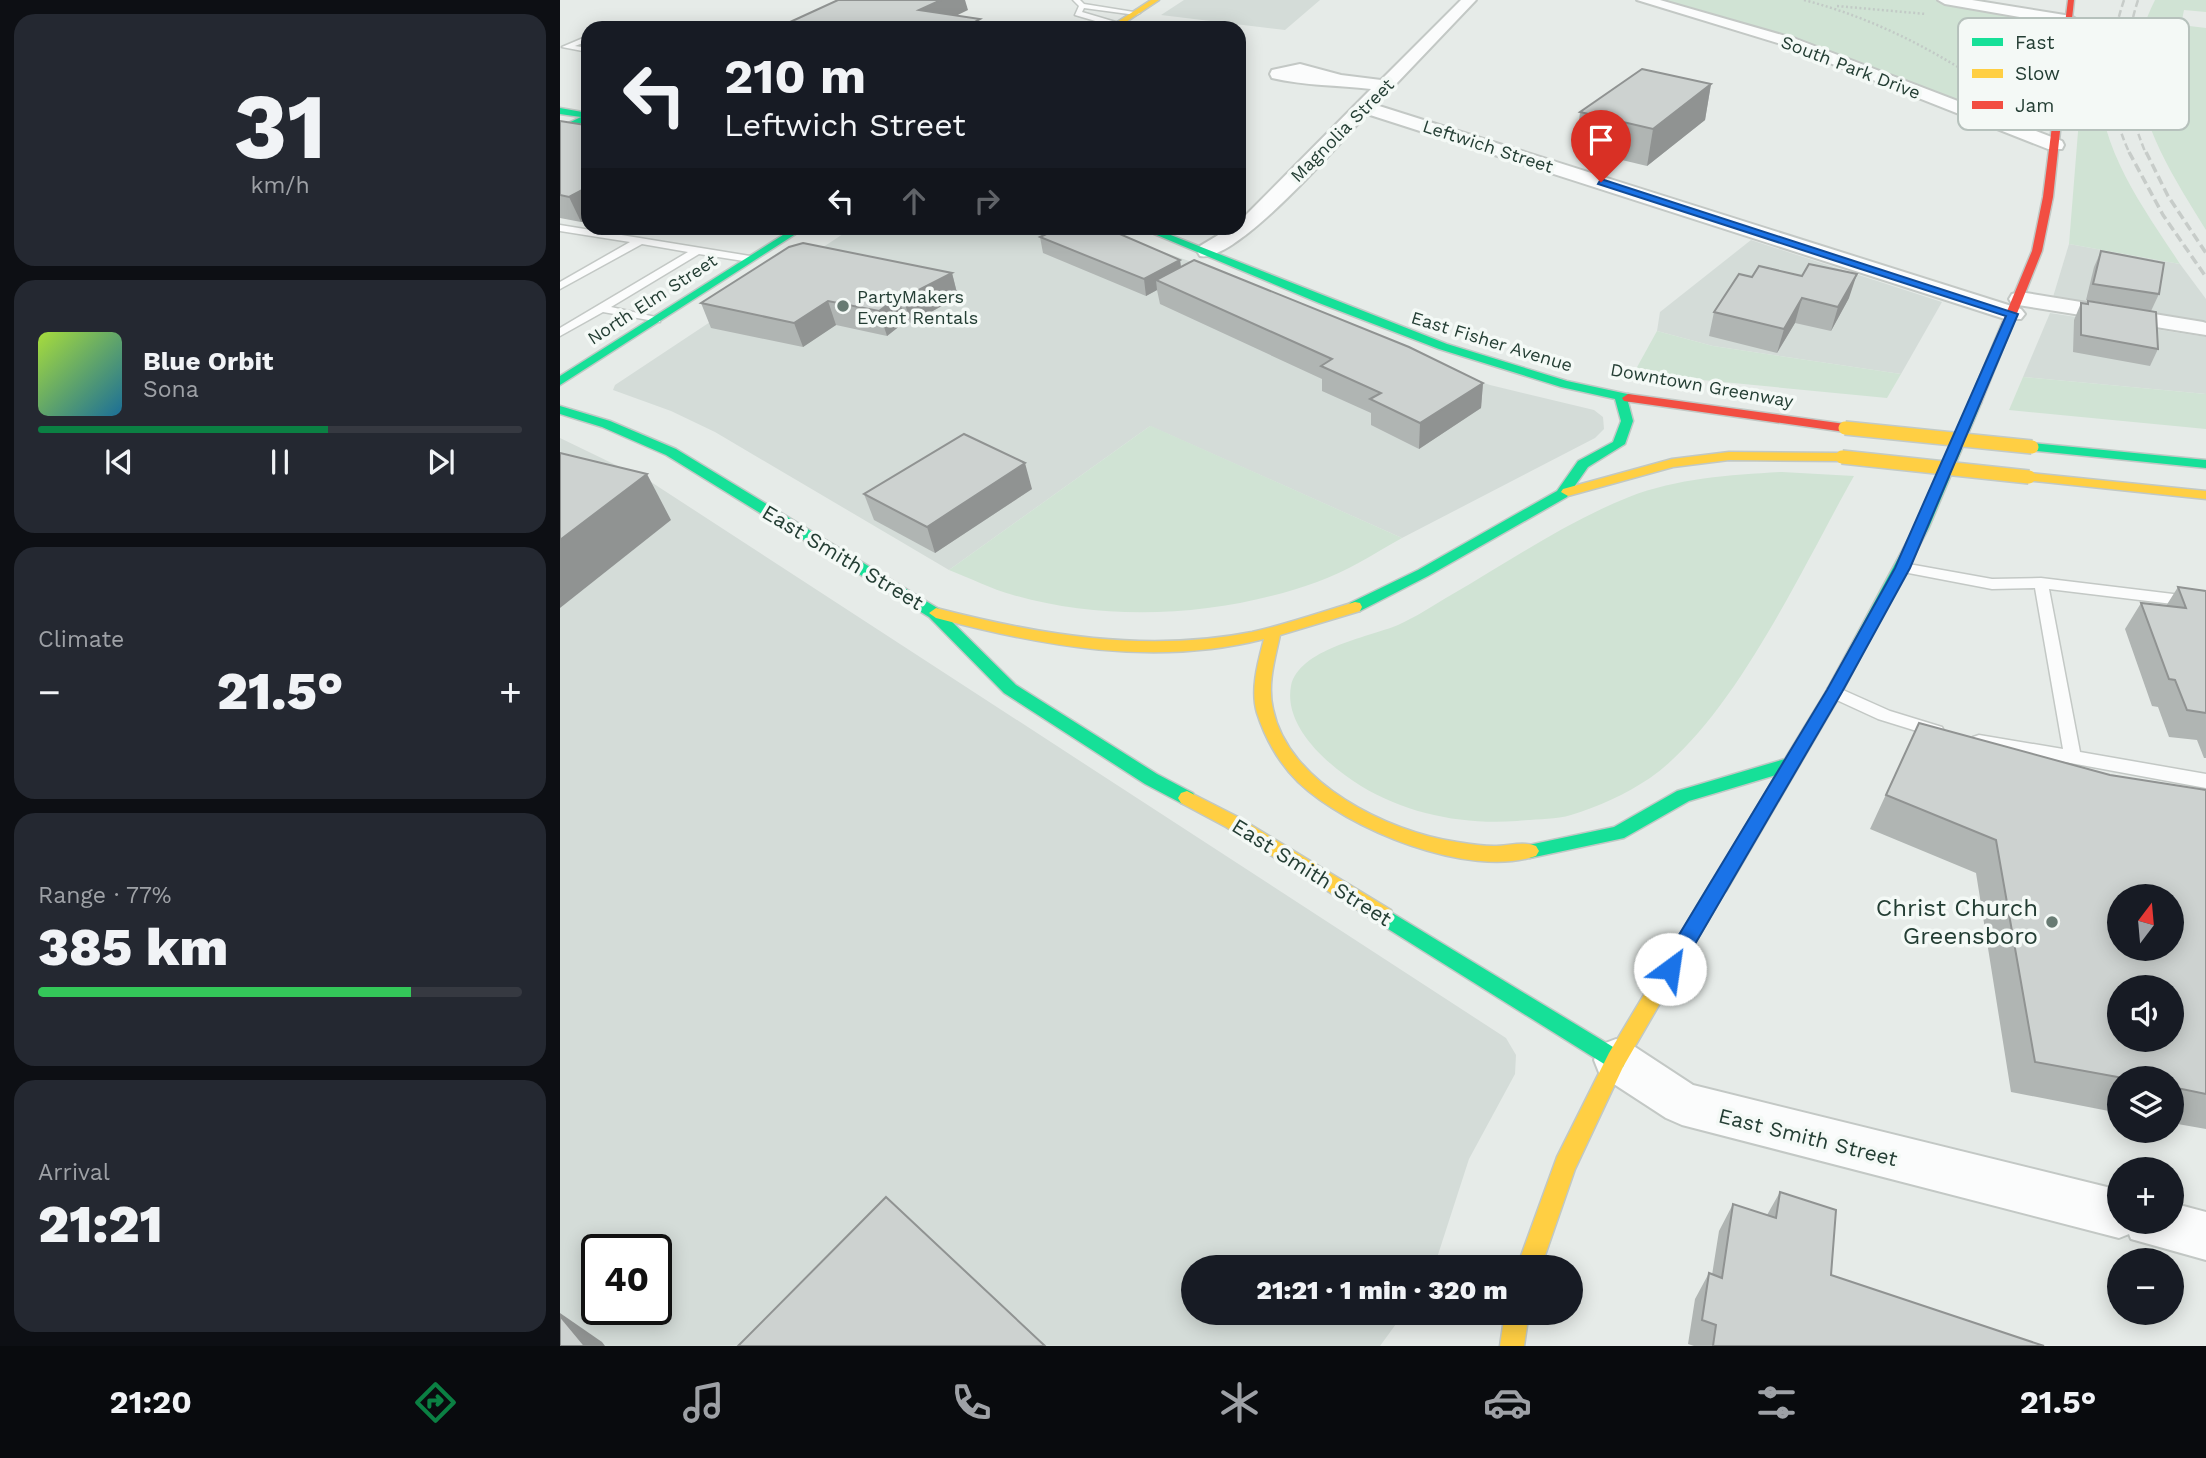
<!DOCTYPE html>
<meta charset="utf-8">
<style>
:root{--surface:#171b24;--page:#242831;--text:#f1f3f6;--muted:#9ea1a6;--line:#363941;--accent:#0b8043}
body{margin:0;font-family:"Work Sans",sans-serif;background:var(--page);color:var(--text);height:100vh;display:flex;flex-direction:column;font-size:26px;white-space:nowrap}
*{box-sizing:border-box;margin:0}
p{font-size:23px;color:var(--muted)}
.icon{flex:none;width:38px;height:38px;fill:none;stroke:currentColor;stroke-width:2;stroke-linecap:round;stroke-linejoin:round}
.map{position:relative;flex:1;overflow:hidden}
.sheet{display:flex;flex-direction:column;gap:14px;padding:14px;background:#0d0f14;width:560px}
.sheet>*{flex:none}
.top-card{position:absolute;left:21px;top:21px;width:665px;height:214px;border-radius:21px;box-shadow:0 4px 18px #0003;background:#171b24;color:var(--text);overflow:hidden}
.needle{width:46px;rotate:16deg}
.fabs{position:absolute;left:1547px;top:884px;display:grid;gap:14px}
.fabs a{display:grid;place-items:center;width:77px;height:77px;border-radius:50%;background:var(--surface);box-shadow:0 4px 18px #0003;font-size:35px}
.speed{position:absolute;left:21px;top:1234px;display:flex;gap:14px;font-size:35px;font-weight:700;text-align:center}
.speed>*{display:grid;place-content:center;width:91px;height:91px;border-radius:50%;background:var(--surface);box-shadow:0 4px 18px #0003;line-height:1}
.speed .limit{border:4px solid #111;border-radius:10px;background:#fff;color:#111}
.pin{position:absolute;display:grid;place-items:center;width:60px;height:60px;color:#fff;margin:-72px -30px;border-radius:50% 50% 50% 0;rotate:-45deg;box-shadow:0 0 7px #0007}
.pin .icon{rotate:45deg}
.me{position:absolute;width:77px;margin:-38px;rotate:31deg;stroke-linejoin:round;filter:drop-shadow(0 0 5px #0008)}
.turn{display:flex;align-items:center;gap:24px;height:147px;padding:0 28px;font-size:32px}
.turn .icon{width:91px;height:91px;stroke-width:2.5}
.turn b{display:block;font-size:49px;line-height:60px}
.lanes{display:flex;align-items:center;height:66px;padding:0 28px;background:#0003;justify-content:center;gap:35px;direction:ltr}
.lanes .off{opacity:.35}
.big{font-size:52px;font-weight:800;line-height:1.1}
.sheet .tile{flex:1;display:flex;flex-direction:column;justify-content:center;gap:10px;min-width:0;padding:0 24px;border-radius:21px;background:var(--page)}
.sheet .dial{align-items:center;gap:0}
.dial b{font-size:91px;line-height:1}
.song{display:flex;align-items:center;gap:21px}
.cover{width:84px;height:84px;border-radius:10px;background:linear-gradient(135deg,hsl(80 70% 55%),hsl(200 70% 35%))}
.played{height:7px;border-radius:4px;background:linear-gradient(90deg,var(--accent) 60%,var(--line) 60%)}
.keys{display:flex;justify-content:space-around;direction:ltr}
.heat{display:flex;justify-content:space-between;align-items:center;font-size:38px;direction:ltr}
.charge{height:10px;border-radius:5px;background:linear-gradient(90deg,#34c759 77%,var(--line) 0)}
.trip{position:absolute;left:621px;top:1255px;width:402px;height:70px;border-radius:35px;background:var(--surface);box-shadow:0 4px 18px #0003;font-weight:800;line-height:70px;text-align:center}
.dock{display:flex;height:112px;justify-content:space-around;align-items:center;background:#090b0e;color:var(--muted)}
.dock .icon{width:49px;height:49px}
.dock .on{color:var(--accent)}
.dock b{font-size:32px;color:var(--text)}
main{display:flex;flex:1;min-height:0}
.map>svg:first-child{display:block}
</style>
<main>
<section class="sheet">
<div class="tile dial"><b>31</b><p>km/h</p></div>
<div class="tile">
<div class="song"><i class="cover"></i><div><b>Blue Orbit</b><p>Sona</p></div></div>
<div class="played"></div>
<div class="keys"><svg class="icon" aria-label="previous" viewBox="0 0 24 24"><path d="M18 5L8 12l10 7zM5 5v14"/></svg><svg class="icon" aria-label="pause" viewBox="0 0 24 24"><path d="M8 5v14M16 5v14"/></svg><svg class="icon" aria-label="next" viewBox="0 0 24 24"><path d="M6 5l10 7-10 7zM19 5v14"/></svg></div>
</div>
<div class="tile"><p>Climate</p>
<div class="heat"><a>−</a><b class="big">21.5°</b><a>+</a></div>
</div>
<div class="tile"><p>Range · 77%</p><b class="big">385 km</b><div class="charge"></div></div>
<div class="tile"><p>Arrival</p><b class="big">21:21</b></div>
</section>
<div class="map">
<svg width="1646" height="1346" viewBox="0 0 1646 1346">
<rect width="100%" height="100%" fill="#e6ebe8"/>
<g fill="#d4dcd8" fill-rule="evenodd">
<polygon points="624,0 760,0 725,30 601,15"/>
<polygon points="292,228 535,228 649,268 883,369 930,385 1034,410 1043,417 1044,429 1035,438 842,538 590,426 389,570 155,432 111,411 53,390 55,385"/>
<polygon points="1191,240 1382,302 1341,374 1153,346 1097,331 1100,312"/>
<polygon points="1509,244 1620,264 1646,299 1646,322 1493,297"/>
<polygon points="1490,313 1646,337 1646,394 1463,377"/>
<path d="M0,438L91,482L946,1038L956,1055L955,1074L909,1159L874,1267H634V1312L844,1313L820,1346H0ZM37,1250H96V1309H37Z"/>
</g>
<g fill="#d0e3d4">
<polygon points="1103,0 1375,0 1492,22 1472,126 1447,123 1235,38"/>
<path d="M1595,0H1646V12L1624,10L1621,25L1646,28V230C1616,181 1577,123 1577,62C1577,42 1586,18 1595,0Z"/>
<path d="M1524,57L1536,59C1537,146 1575,195 1620,264L1509,244Z"/>
<polygon points="1097,331 1153,346 1341,374 1327,398 1142,380 1076,369"/>
<polygon points="1463,377 1646,394 1646,429 1449,410"/>
<path d="M590,426H591L842,538C815,553 786,572 757,582C663,616 550,623 453,595C431,589 410,578 389,570Z"/>
<path d="M1222,472L1294,476C1243,566 1174,719 1090,778C1066,794 1038,807 1011,815C994,820 974,819 957,821C903,825 847,814 801,786C770,767 723,727 731,686C739,649 806,638 838,625C856,617 874,605 891,595C950,561 1006,522 1069,497C1118,478 1171,475 1222,472Z"/>
</g>
<g fill="none" stroke-linecap="round" stroke-linejoin="round">
<g stroke="#c3c8c5" stroke-width="3">
<g id="lane">
<polygon points="513,0 520,0 524,4 580,13 576,15 524,8 522,12 559,23 556,27 515,15 519,6"/>
<polygon points="28,36 28,41 15,46 28,48 28,52 2,47"/>
<polygon points="0,225 190,256 195,259 190,262 139,254 51,307 100,318 100,322 43,312 0,336 0,328 128,252 82,244 0,289 0,282 70,242 0,231"/>
<polygon points="1343,563 1432,579 1481,578 1646,598 1646,608 1489,589 1520,752 1646,774 1646,788 1413,745 1411,741 1413,737 1419,735 1503,749 1475,588 1432,589 1338,571 1336,568"/>
<polygon points="1274,686 1330,711 1382,727 1384,731 1382,735 1376,737 1318,719 1268,696 1266,692 1268,688"/>
</g>
</g>
<g stroke="#c3c8c5" stroke-width="4">
<g id="street">
<path d="M901,0H916L816,105L1461,309L1465,314L1461,319H1445L807,114C780,142 676,264 640,256L637,251L640,246L670,228H679V222L811,89C778,85 745,86 712,78L710,74L712,70L740,64L781,75L821,80Z"/>
<polygon points="1077,0 1100,0 1236,39 1502,141 1504,145 1502,149 1488,149 1224,45"/>
<polygon points="1378,0 1412,0 1511,16 1519,21 1511,26 1385,4"/>
<polygon points="1460,292 1643,322 1646,323 1646,335 1452,304 1449,299 1452,294"/>
<polygon points="1056,1039 1072,1045 1133,1085 1559,1190 1559,1222 1612,1222 1612,1203 1646,1212 1646,1260 1571,1239 1569,1234 1559,1238 1122,1125 1106,1118 1040,1075 1034,1060 1040,1045"/>
</g>
</g>
<g stroke="#c1c8c5" stroke-width="3">
<g id="fast">
<polygon points="0,108 28,113 28,120 0,133 0,127 21,117 0,114"/>
<polygon points="234,228 245,228 0,385 0,376"/>
<polygon points="580,228 593,228 887,344 1007,381 1072,395 1072,401 1068,402 1073,421 1065,444 1028,467 1007,497 868,576 800,611 790,611 788,607 790,603 858,570 997,491 1018,461 1053,442 1061,421 1055,399 1001,387 879,349 759,303"/>
<polygon points="1415,399 1421,403 1369,527 1282,692 1166,891 1159,894 1152,891 1150,886 1216,775 1129,801 1064,838 970,858 964,856 961,851 964,846 1054,827 1117,791 1225,759 1267,690 1355,527 1409,403"/>
<polygon points="0,406 50,421 116,449 379,609 456,685 597,774 633,793 636,798 633,803 627,805 621,803 585,784 444,693 369,617 106,455 42,427 0,414"/>
<polygon points="1472,443 1646,460 1646,468 1467,450 1466,447"/>
<polygon points="824,908 1063,1053 1066,1060 1063,1067 1056,1070 1049,1067 817,922 815,916 817,910"/>
</g>
</g>
<g stroke="#c1c8c5" stroke-width="3">
<g id="slow">
<polygon points="591,0 599,0 557,28 548,28"/>
<polygon points="1169,452 1282,453 1288,457 1282,461 1169,460 1113,467 1008,496 1001,492 1003,489 1112,459"/>
<polygon points="1469,473 1646,491 1646,499 1464,480 1464,474"/>
<path d="M795,602L800,603L802,607L800,611L720,635C715,659 707,684 713,709C728,783 828,832 897,842C909,844 922,846 934,846C948,846 963,841 976,846L979,851L976,856C909,879 787,829 738,782C719,763 705,738 697,713C690,690 698,662 704,639C595,667 482,646 376,618L369,613L376,608C480,635 586,653 692,632C728,624 761,612 795,602Z"/>
<polygon points="627,791 678,817 831,910 833,916 831,922 824,924 817,922 666,827 621,803 618,798 621,793"/>
<polygon points="1159,878 1166,881 1168,886 1063,1067 1015,1169 981,1267 957,1267 997,1157 1049,1053 1152,881"/>
<polygon points="945,1312 969,1312 964,1346 940,1346"/>
</g>
</g>
<g stroke="#c1c8c5" stroke-width="3">
<g id="jam">
<polygon points="1508,0 1514,0 1493,197 1482,251 1421,403 1415,407 1409,403 1472,251 1483,197"/>
<polygon points="1068,394 1285,424 1291,428 1285,432 1064,401 1062,398"/>
</g>
</g>
<g stroke="#c2cac6" stroke-width="2.5" stroke-dasharray="2 2.5" stroke-linecap="butt">
<path d="M1244,0C1313,18 1373,49 1432,89"/>
<polyline points="1277,6 1366,14"/>
</g>
<use href="#lane" fill="#fbfcfc" fill-rule="evenodd"/>
<use href="#street" fill="#fbfcfc" fill-rule="evenodd"/>
<use href="#fast" fill="#16e098" fill-rule="evenodd"/>
<use href="#slow" fill="#ffcf43" fill-rule="evenodd"/>
<use href="#jam" fill="#f24e42" fill-rule="evenodd"/>
<g stroke="#c7ccc9" stroke-width="2.5" stroke-dasharray="7 3.5" stroke-linecap="butt">
<path d="M1564,0C1546,54 1545,101 1570,154"/>
<path d="M1578,0C1560,57 1563,98 1586,154"/>
</g>
<g stroke="#c7ccc9" stroke-width="3.5" stroke-dasharray="9 4.5" stroke-linecap="butt">
<polyline points="1569,152 1603,215 1646,277"/>
<polyline points="1586,152 1608,196 1646,253"/>
</g>
<g stroke="#c2cac7" stroke-width="16" stroke-linecap="butt">
<g id="slow-bridge">
<polyline points="1285,428 1472,447"/>
<polyline points="1282,457 1469,477"/>
</g>
</g>
<use href="#slow-bridge" stroke="#ffcf43" stroke-width="13"/>
</g>
<g fill="#b0b5b3">
<polygon points="1151,84 1145,120 1087,166 1016,149 1020,112"/>
<polygon points="0,121 25,125 28,123 28,219 21,222 0,218"/>
<polygon points="157,228 189,228 181,232"/>
<polygon points="480,237 620,260 621,267 923,383 921,408 859,449 811,425 811,413 762,391 762,379 600,304 597,290 586,296 483,253"/>
<polygon points="1541,251 1599,294 1591,311 1526,300 1534,267"/>
<polygon points="392,273 398,297 351,323 346,321 327,336 276,325 243,347 151,328 141,303"/>
<polygon points="1179,274 1289,298 1271,331 1235,323 1217,353 1149,336 1154,312"/>
<polygon points="1521,303 1598,349 1590,366 1513,352 1514,320"/>
<polygon points="472,489 375,553 314,520 304,494"/>
<polygon points="1618,587 1646,591 1646,758 1644,758 1637,740 1609,737 1598,707 1592,706 1565,629 1581,603 1606,606"/>
<polygon points="1359,723 1550,775 1646,790 1646,1129 1612,1123 1612,1078 1559,1078 1559,1113 1451,1092 1416,873 1310,829"/>
<polygon points="1220,1192 1271,1275 1484,1346 1134,1346 1128,1344 1135,1299 1149,1273 1152,1275 1159,1231 1173,1204 1207,1215"/>
</g>
<g fill="#909392">
<polygon points="381,0 405,0 408,10 371,28 359,10"/>
<polygon points="1151,84 1145,120 1087,166 1093,129"/>
<polygon points="28,187 28,219 21,222 9,197"/>
<polygon points="179,228 189,228 181,232"/>
<polygon points="620,260 622,276 596,280 597,290 586,296 584,279"/>
<polygon points="392,273 398,297 351,323 343,298"/>
<polygon points="1297,274 1289,298 1271,331 1278,307"/>
<polygon points="338,297 346,321 327,336 319,311"/>
<polygon points="1242,298 1235,323 1217,353 1224,329"/>
<polygon points="268,301 276,325 243,347 234,323"/>
<polygon points="923,383 921,408 859,449 860,423"/>
<polygon points="465,463 472,489 375,553 367,527"/>
<polygon points="87,474 111,520 0,608 0,540"/>
<polygon points="0,1313 42,1342 45,1346 25,1346 0,1316"/>
</g>
<g fill="#cdd2d0" stroke="#909392" stroke-width="2" fill-rule="evenodd">
<polygon points="278,0 381,0 359,10 420,19 413,23 451,28 217,28"/>
<polygon points="1082,69 1151,84 1093,129 1020,112"/>
<polygon points="0,121 25,125 28,123 28,187 9,197 0,195"/>
<polygon points="499,228 546,228 620,260 584,279 480,237"/>
<polygon points="243,243 392,273 343,298 338,297 319,311 268,301 234,323 141,303 229,247"/>
<polygon points="1541,251 1604,263 1599,294 1533,284"/>
<polygon points="634,260 849,347 923,383 860,423 810,399 821,393 761,366 772,359 596,280"/>
<polygon points="1249,264 1297,274 1278,307 1242,298 1224,329 1154,312 1179,274 1192,277 1199,266 1242,276"/>
<polygon points="1528,301 1596,312 1598,349 1521,335 1521,303 1528,304"/>
<polygon points="404,434 465,463 367,527 304,494"/>
<polygon points="0,453 87,474 0,540"/>
<polygon points="1618,587 1646,591 1646,713 1627,710 1615,680 1609,679 1581,603 1626,608"/>
<path d="M1359,723L1550,775L1646,790V1094L1612,1087V1078H1563L1475,1062L1436,840L1326,795ZM1559,896H1612V948H1559ZM1559,987H1612V1040H1559Z"/>
<polygon points="1220,1192 1276,1210 1271,1275 1484,1346 1153,1346 1156,1325 1142,1320 1149,1273 1162,1278 1173,1204 1216,1218"/>
<polygon points="326,1197 485,1346 178,1346"/>
<polygon points="0,1316 25,1346 0,1346"/>
</g>
<polygon fill="#1a73e8" stroke="#114b97" stroke-width="2" points="1041,179 1458,314 1350,568 1282,692 1117,975 1110,978 1102,975 1100,969 1102,963 1267,690 1335,568 1446,316 1038,184"/>
<g fill="#687b73" stroke="#f4f9f6" stroke-width="2.5">
<circle cx="283" cy="306" r="7"/>
<circle cx="1492" cy="922" r="7"/>
</g>
<g text-anchor="middle" dominant-baseline="central" stroke-width="7" stroke-linejoin="round" paint-order="stroke">
<g font-size="18" fill="#243e34" stroke="#f4f9f6">
<text transform="translate(1291 67) rotate(21)">South Park Drive</text>
<text transform="translate(782 130) rotate(-45)">Magnolia Street</text>
<text transform="translate(928 146) rotate(18)">Leftwich Street</text>
<text transform="translate(92 299) rotate(-33)">North Elm Street</text>
<text transform="translate(932 341) rotate(17)">East Fisher Avenue</text>
<text transform="translate(1142 385) rotate(10)">Downtown Greenway</text>
</g>
<g font-size="18" fill="#243e34" stroke="#f4f9f6" text-anchor="start">
<text x="297" y="296">PartyMakers<tspan x="297" dy="21">Event Rentals</tspan></text>
</g>
<g font-size="21" fill="#243e34" stroke="#f4f9f6">
<text transform="translate(283 557) rotate(31)">East Smith Street</text>
<text transform="translate(752 872) rotate(32)">East Smith Street</text>
<text transform="translate(1248 1137) rotate(14)">East Smith Street</text>
</g>
<g font-size="24" fill="#243e34" stroke="#f4f9f6" text-anchor="end">
<text x="1478" y="908">Christ Church<tspan x="1478" dy="28">Greensboro</tspan></text>
</g>
</g>
<rect x="1398" y="18" width="231" height="112" rx="10" fill="#f4f9f6" stroke="#b6c1bc" stroke-width="2"/>
<rect x="1412" y="38" width="31" height="8" fill="#16e098"/>
<rect x="1412" y="69" width="31" height="9" fill="#ffcf43"/>
<rect x="1412" y="101" width="31" height="8" fill="#f24e42"/>
<g font-size="19" fill="#243e34">
<text x="1455" y="49">Fast</text>
<text x="1455" y="80">Slow</text>
<text x="1455" y="112">Jam</text>
</g>
</svg>
<div class="fabs">
<a><svg class="needle" viewBox="-14 -14 28 28"><path d="M0-13l5 13h-10z" fill="#e53935"/><path d="M0 13l5-13h-10z" fill="#9ea1a6"/></svg></a>
<a><svg class="icon" aria-label="sound" viewBox="0 0 24 24"><path d="M4 9h4l5-4v14l-5-4H4zM17 9q2 3 0 6"/></svg></a>
<a><svg class="icon" aria-label="layers" viewBox="0 0 24 24"><path d="M12 4l9 5-9 5-9-5zM3 14l9 5 9-5"/></svg></a>
<a>+</a>
<a>−</a>
</div>
<div class="speed"><div class="limit">40</div></div>
<div class="pin" style="left:1041px;top:182px;background:#d93025"><svg class="icon" aria-label="arrive" viewBox="0 0 24 24"><path d="M6 21V4h12l-3 4 3 4H6"/></svg></div>
<svg class="me" style="left:1110px;top:969px" viewBox="-20 -20 40 40"><circle r="19" fill="#fff"/><path d="M0-13L10 11 0 6-10 11z" fill="#1a73e8"/></svg>
<div class="trip">21:21 · 1 min · 320 m</div>
<div class="top-card">
<div class="turn"><svg class="icon" aria-label="left" viewBox="0 0 24 24"><path d="M17 20v-9H6M10 6l-5 5 5 5"/></svg><div><b>210 m</b>Leftwich Street</div></div>
<div class="lanes"><svg class="icon" aria-label="left" viewBox="0 0 24 24"><path d="M17 20v-9H6M10 6l-5 5 5 5"/></svg><svg class="icon off" aria-label="ahead" viewBox="0 0 24 24"><path d="M12 20V5M6 11l6-6 6 6"/></svg><svg class="icon off" aria-label="right" viewBox="0 0 24 24"><path d="M7 20v-9h11M14 6l5 5-5 5"/></svg></div>
</div>
</div>
</main>
<nav class="dock">
<b>21:20</b>
<svg class="icon on" aria-label="directions" viewBox="0 0 24 24"><path d="M12 3l9 9-9 9-9-9zM9 14v-3h6M13 9l2 2-2 2"/></svg>
<svg class="icon" aria-label="music" viewBox="0 0 24 24"><path d="M9 18V5l10-2v13"/><circle cx="6" cy="18" r="3"/><circle cx="16" cy="16" r="3"/></svg>
<svg class="icon" aria-label="phone" viewBox="0 0 24 24"><path d="M5 4h4l2 5-3 2q2 4 5 5l2-3 5 2v4C11 20 4 13 5 4z"/></svg>
<svg class="icon" aria-label="climate" viewBox="0 0 24 24"><path d="M12 3v18M4 7l16 10M4 17L20 7"/></svg>
<svg class="icon" aria-label="car" viewBox="0 0 24 24"><path d="M5 17H2v-5l4-1 3-4h7l3 4 3 1v5h-3M9 17h6M6 11h13"/><circle cx="7" cy="17" r="2"/><circle cx="17" cy="17" r="2"/></svg>
<svg class="icon" aria-label="filters" viewBox="0 0 24 24"><path d="M4 7h16M4 17h16"/><circle cx="9" cy="7" r="2"/><circle cx="15" cy="17" r="2"/></svg>
<b>21.5°</b>
</nav>
